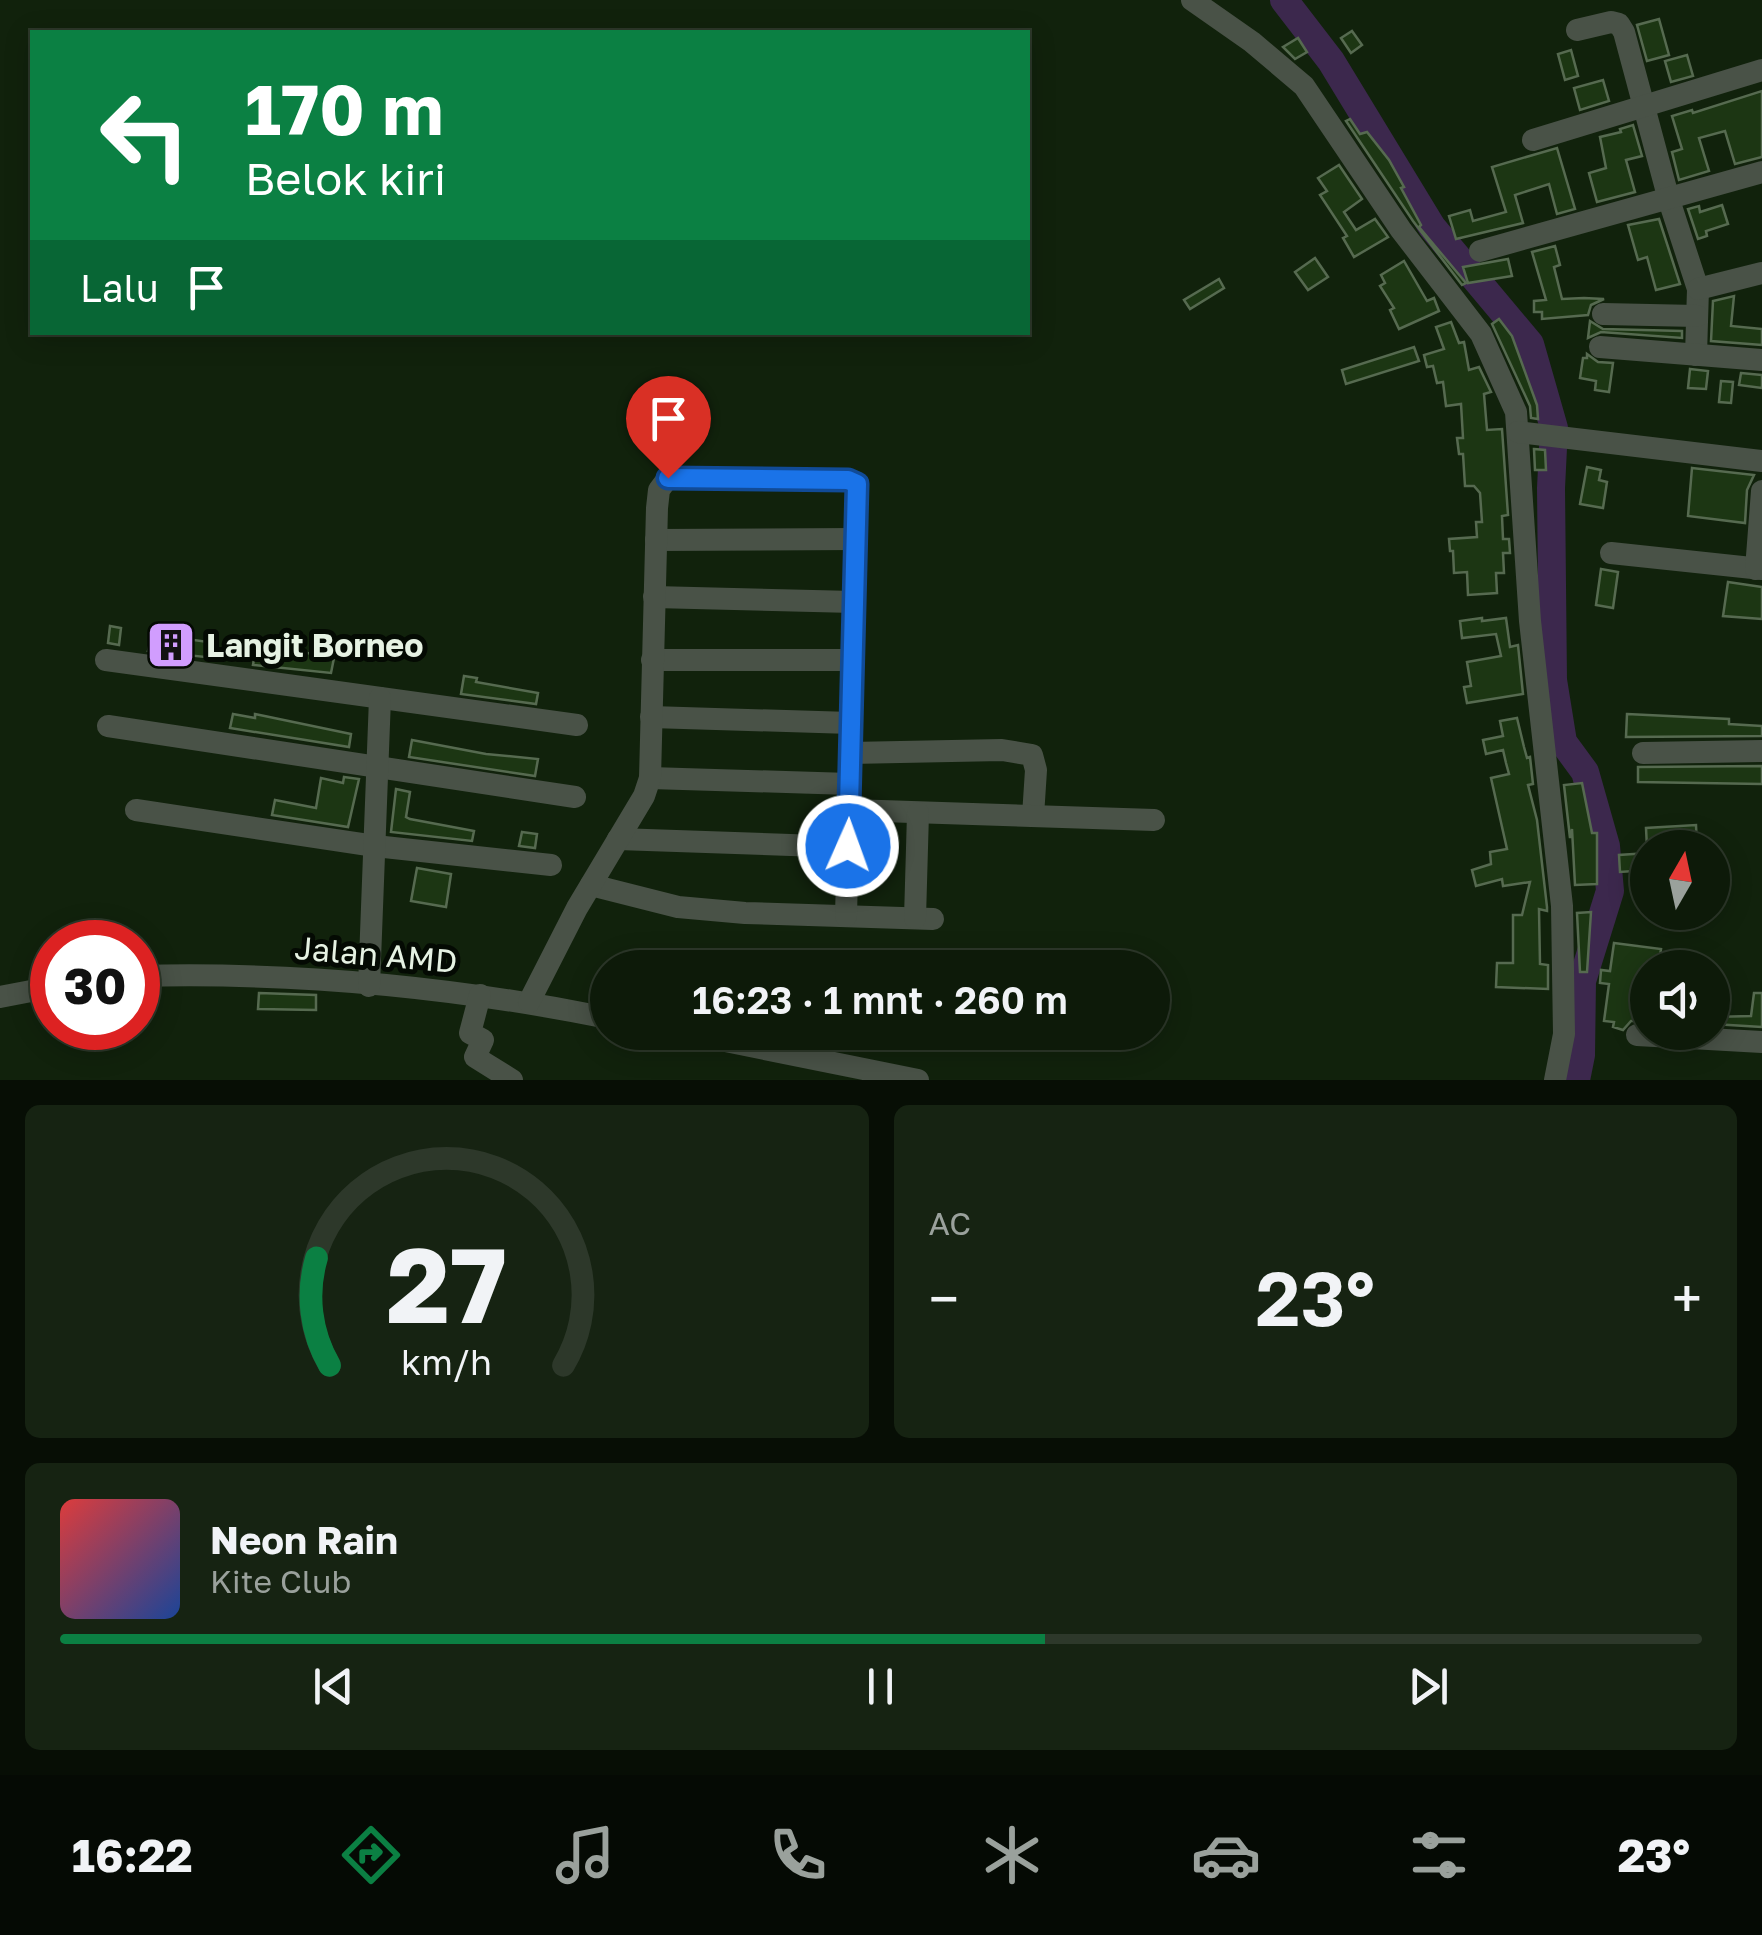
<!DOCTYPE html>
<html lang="id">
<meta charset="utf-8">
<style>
:root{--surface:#0d1a09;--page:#162312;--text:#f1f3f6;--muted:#9aa19c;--line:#2d382a;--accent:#0b8043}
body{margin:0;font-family:"Golos Text",sans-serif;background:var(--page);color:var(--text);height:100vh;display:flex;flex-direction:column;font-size:38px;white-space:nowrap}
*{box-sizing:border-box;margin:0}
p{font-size:32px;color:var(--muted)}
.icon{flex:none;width:55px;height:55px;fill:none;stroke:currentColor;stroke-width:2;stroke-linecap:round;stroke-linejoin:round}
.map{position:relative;height:1080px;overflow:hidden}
.sheet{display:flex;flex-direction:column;gap:25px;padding:25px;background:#070e05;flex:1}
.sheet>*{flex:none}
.banner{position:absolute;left:30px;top:30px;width:1000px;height:305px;border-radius:0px;box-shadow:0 5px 25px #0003,0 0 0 2px var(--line);background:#0b8043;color:#fff;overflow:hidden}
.needle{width:65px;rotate:9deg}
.controls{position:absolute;left:1630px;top:830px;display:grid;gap:20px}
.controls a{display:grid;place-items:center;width:100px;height:100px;border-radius:50%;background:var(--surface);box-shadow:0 5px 25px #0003,0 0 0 2px var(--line);font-size:50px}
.speed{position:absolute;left:30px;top:920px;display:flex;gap:20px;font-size:50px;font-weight:700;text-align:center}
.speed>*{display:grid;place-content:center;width:130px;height:130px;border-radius:50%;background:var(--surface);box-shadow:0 5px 25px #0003,0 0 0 2px var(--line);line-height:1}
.speed .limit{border:15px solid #d22;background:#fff;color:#111}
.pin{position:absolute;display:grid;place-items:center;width:85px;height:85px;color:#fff;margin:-102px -42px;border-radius:50% 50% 50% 0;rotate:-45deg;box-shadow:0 0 10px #0007}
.pin .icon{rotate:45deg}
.me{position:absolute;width:110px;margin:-55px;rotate:2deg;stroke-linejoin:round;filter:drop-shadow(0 0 8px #0008)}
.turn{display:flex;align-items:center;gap:35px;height:210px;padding:0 50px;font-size:45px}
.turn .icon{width:130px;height:130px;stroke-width:2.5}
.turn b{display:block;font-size:70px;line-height:85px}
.then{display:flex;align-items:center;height:95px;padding:0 50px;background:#0003;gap:20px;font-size:38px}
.big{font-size:75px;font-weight:600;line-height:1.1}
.sheet .card{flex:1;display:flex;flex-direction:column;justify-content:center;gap:15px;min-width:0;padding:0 35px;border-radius:15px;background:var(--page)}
.sheet .dial{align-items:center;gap:0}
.dial svg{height:260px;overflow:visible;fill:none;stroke:var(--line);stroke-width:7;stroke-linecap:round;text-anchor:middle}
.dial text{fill:var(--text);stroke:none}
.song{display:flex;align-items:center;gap:30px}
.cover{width:120px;height:120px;border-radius:15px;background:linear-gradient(135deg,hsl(0 70% 55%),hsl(220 70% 35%))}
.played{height:10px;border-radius:5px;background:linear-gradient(90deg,var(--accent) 60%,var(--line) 60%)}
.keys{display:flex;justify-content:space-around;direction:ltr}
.heat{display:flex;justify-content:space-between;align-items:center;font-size:55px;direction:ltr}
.sheet .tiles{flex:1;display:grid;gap:25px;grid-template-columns:1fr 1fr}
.card:last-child{grid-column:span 2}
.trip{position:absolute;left:590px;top:950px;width:580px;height:100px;border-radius:50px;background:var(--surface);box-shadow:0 5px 25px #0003,0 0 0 2px var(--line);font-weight:600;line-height:100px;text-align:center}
.dock{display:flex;height:160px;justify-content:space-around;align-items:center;background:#050a04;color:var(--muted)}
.dock .icon{width:70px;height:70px}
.dock .selected{color:var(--accent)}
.dock b{font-size:45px;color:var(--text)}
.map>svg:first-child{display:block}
</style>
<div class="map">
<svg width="1762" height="1080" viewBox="0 0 1762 1080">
<rect width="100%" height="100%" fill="#11220c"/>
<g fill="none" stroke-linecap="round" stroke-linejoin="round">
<polyline stroke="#3c284d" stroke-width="28" points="1284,0 1331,61 1432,227 1530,344 1554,428 1551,488 1553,680 1563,742 1585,772 1606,846 1610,891 1582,981 1581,1055 1576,1080"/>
</g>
<g fill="#1c3613" stroke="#566a50" stroke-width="2.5">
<polygon points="1659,19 1669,55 1647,61 1637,25"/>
<polygon points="1352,31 1362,45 1351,53 1341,38"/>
<polygon points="1298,38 1307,52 1295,59 1283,47"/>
<polygon points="1571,50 1578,76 1565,80 1558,54"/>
<polygon points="1687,55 1693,76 1671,82 1665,61"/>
<polygon points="1603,80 1609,101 1580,110 1574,88"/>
<polygon points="1762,91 1762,157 1735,164 1725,131 1699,138 1709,171 1679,180 1672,152 1682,149 1672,116 1692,110 1693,113"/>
<polygon points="1350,119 1360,134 1367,132 1389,160 1404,187 1401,188 1421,225 1419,227 1466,283 1462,285 1413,221 1346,121"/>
<polygon points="1633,125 1642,156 1626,160 1635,192 1597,202 1589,173 1606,168 1600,137 1621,132 1620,129"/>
<polygon points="1557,148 1575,209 1557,214 1549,184 1515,195 1523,223 1456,239 1449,216 1470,210 1473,221 1506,212 1492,167"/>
<polygon points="1339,165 1362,199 1344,212 1356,230 1375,219 1388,237 1354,257 1343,238 1347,236 1320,195 1327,191 1318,178"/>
<polygon points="1722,205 1728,224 1706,231 1707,236 1698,239 1688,209 1699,206 1700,212"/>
<polygon points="1659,219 1680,284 1656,290 1647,257 1638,260 1628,225"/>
<polygon points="1555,246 1560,265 1554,267 1562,299 1584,298 1604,299 1591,305 1588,315 1542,319 1542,312 1534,312 1534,301 1546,300 1532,252"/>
<polygon points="1315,258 1328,277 1308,290 1295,272"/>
<polygon points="1508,259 1512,276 1468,283 1463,267"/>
<polygon points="1404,261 1427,301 1434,298 1439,311 1399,329 1390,310 1394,308 1380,286 1385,283 1381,275"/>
<polygon points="1219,279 1224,288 1190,309 1184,300"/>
<polygon points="1734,296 1731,326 1762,329 1762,345 1711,341 1713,301"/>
<polygon points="1499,319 1512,336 1537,405 1538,419 1531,418 1530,406 1492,324"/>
<polygon points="1590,321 1603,329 1682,331 1682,338 1601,332 1588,338"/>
<polygon points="1451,322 1459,343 1464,342 1469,370 1479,367 1491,392 1484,394 1487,430 1502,429 1508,515 1502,516 1503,539 1509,539 1510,553 1503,553 1504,573 1496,573 1497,593 1468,595 1467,572 1454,573 1453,551 1450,551 1449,539 1477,537 1476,522 1482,522 1480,493 1474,486 1465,486 1463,454 1459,454 1457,438 1463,438 1461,404 1446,406 1443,382 1437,383 1433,366 1427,367 1424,355 1444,349 1436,327"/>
<polygon points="1414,347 1419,361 1346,384 1342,370"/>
<polygon points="1587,354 1598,362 1613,363 1609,392 1595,390 1596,381 1580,378 1583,358 1587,358"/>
<polygon points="1690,369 1708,371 1706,389 1688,388"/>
<polygon points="1741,373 1762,375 1762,388 1739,385"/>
<polygon points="1721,381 1733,382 1731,403 1719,402"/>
<polygon points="1534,449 1545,450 1546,470 1535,470"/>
<polygon points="1587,467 1601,470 1599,480 1607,482 1603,508 1580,504"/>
<polygon points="1692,468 1754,475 1747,490 1745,523 1688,516"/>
<polygon points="1601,569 1618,572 1613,608 1596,605"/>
<polygon points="1728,582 1762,587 1762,619 1723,616"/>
<polygon points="1482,618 1482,621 1506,618 1510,647 1518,645 1523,694 1467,703 1464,687 1471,686 1467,662 1501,656 1496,634 1462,638 1460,621"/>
<polygon points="110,626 121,628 119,645 108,643"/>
<polygon points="152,634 208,642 205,657 148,651"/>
<polygon points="256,648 301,658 302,652 334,658 331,673 253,665"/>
<polygon points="464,676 477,678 476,682 538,693 536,704 461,694"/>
<polygon points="233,714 255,718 255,714 351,734 349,747 230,728"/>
<polygon points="1627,714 1729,719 1729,724 1762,726 1762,736 1626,737"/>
<polygon points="1517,718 1524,747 1527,758 1530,757 1533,784 1528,785 1537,820 1547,907 1547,911 1539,909 1540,964 1548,965 1548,989 1496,987 1497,963 1513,963 1513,915 1522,915 1530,882 1503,886 1502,879 1476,886 1472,870 1491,864 1490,852 1507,849 1491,778 1509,774 1506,763 1503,750 1486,754 1483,740 1503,736 1500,721"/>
<polygon points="412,740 486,754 538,759 535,776 409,757"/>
<polygon points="1762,766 1762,784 1638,782 1638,767"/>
<polygon points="344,777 359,779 348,827 272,815 275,800 316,808 321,778 343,783"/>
<polygon points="1582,783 1592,833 1597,833 1597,884 1575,885 1572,829 1570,838 1564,785"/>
<polygon points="396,789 410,792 406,817 410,819 474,831 472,841 391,832"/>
<polygon points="1696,825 1697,847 1647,848 1646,828"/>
<polygon points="522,832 537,834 535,848 519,846"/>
<polygon points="1648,853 1648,870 1620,872 1619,855"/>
<polygon points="417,868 451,874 446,907 411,901"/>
<polygon points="1591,912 1587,972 1580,972 1577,913"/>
<polygon points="1614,943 1661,949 1658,968 1648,968 1648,1021 1631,1021 1623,1030 1613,1027 1614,1022 1604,1021 1609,984 1600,983 1601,970 1610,971"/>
<polygon points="259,993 316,995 316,1010 258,1009"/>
<polygon points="1754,993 1762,993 1762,1027 1713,1024 1713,1017 1751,1016"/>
</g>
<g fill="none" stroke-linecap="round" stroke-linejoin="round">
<g stroke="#495247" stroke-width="22">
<polyline points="1192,0 1252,42 1304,86 1401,230 1481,334 1516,412 1530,621 1562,906 1564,1034 1555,1080"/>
<polyline points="1577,30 1611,22 1619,24 1624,32 1669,200 1698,289 1696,355"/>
<polyline points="1533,140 1762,70"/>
<polyline points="1480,251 1762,172"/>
<polyline points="1698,289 1762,273"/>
<polyline points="1603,314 1697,316"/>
<polyline points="1600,347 1762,360"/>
<polyline points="1518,432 1762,461"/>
<polyline points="656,540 857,539"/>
<polyline points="1611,553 1762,569"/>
<polyline points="1756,569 1762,491"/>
<polyline points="654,597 854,602"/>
<polyline points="106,660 577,725"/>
<polyline points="652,660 852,660"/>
<polyline points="651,717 851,723"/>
<polyline points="108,726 575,797"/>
<polyline points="850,753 1002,750 1032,755 1036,770 1033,816"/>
<polyline points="1643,753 1762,751"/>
<polyline points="650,778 850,784"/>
<polyline points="136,810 375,846 551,865"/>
<polyline points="851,810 1154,820"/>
<polyline points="618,839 848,847"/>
<polyline points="591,885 678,907 745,913 933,919"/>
<polyline points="915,918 918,813"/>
<path d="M138,976C294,972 454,987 608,1018"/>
<polyline points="369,986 380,698"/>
<polyline points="480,995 470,1033 483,1040 475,1057 512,1080"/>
<polyline points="0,997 52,987"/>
<polyline points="529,1002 577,908 644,796 650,778 657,508 659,490 668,478 848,480 857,484 846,916"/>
<polyline points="681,1032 918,1080"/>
<polyline points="1637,1035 1762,1042"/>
</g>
</g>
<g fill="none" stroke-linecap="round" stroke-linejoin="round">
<g stroke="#114b97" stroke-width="25">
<polyline id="route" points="668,478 848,480 857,484 848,846"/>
</g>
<use href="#route" stroke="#1a73e8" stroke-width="18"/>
</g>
<defs>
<g id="building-square" transform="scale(2.5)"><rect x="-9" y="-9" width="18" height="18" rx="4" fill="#d19dfe" stroke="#040a03"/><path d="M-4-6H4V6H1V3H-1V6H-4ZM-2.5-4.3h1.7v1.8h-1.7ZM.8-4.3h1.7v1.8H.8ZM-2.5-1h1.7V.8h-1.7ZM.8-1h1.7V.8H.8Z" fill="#111"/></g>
</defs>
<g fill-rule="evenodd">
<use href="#building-square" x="171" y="645"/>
</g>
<g text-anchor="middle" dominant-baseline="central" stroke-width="10" stroke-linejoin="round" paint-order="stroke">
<g font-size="32" font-weight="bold" fill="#e6f2e3" stroke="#040a03" text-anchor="start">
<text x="206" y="645">Langit Borneo</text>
</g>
<g font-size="32" fill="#e6f2e3" stroke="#040a03">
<text transform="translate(376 954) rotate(5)">Jalan AMD</text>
</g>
</g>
</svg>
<div class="controls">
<a><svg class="needle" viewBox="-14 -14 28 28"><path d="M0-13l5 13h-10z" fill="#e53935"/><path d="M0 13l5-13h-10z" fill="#9aa19c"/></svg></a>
<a><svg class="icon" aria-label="sound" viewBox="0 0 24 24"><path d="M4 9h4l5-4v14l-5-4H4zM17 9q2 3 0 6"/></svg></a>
</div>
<div class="speed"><div class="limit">30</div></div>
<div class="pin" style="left:668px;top:478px;background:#d93025"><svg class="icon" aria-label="arrive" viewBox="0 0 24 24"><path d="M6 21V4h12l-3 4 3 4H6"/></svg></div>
<svg class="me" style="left:848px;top:846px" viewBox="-20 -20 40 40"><circle r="17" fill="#1a73e8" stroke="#fff" stroke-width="3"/><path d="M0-11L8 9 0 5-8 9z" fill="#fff"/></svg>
<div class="trip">16:23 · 1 mnt · 260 m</div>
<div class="banner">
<div class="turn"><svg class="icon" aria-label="left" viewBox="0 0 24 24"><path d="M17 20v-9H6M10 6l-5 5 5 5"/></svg><div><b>170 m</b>Belok kiri</div></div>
<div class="then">Lalu<svg class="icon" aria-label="arrive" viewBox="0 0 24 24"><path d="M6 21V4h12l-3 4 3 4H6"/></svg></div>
</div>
</div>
<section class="sheet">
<div class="tiles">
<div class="card dial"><svg viewBox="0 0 100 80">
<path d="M14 69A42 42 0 1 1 86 69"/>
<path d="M14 69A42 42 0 0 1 10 36" stroke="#0b8043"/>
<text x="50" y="56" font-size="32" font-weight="700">27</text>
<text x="50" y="72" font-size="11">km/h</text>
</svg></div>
<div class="card"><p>AC</p>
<div class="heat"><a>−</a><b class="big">23°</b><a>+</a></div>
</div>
<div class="card">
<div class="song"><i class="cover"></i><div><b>Neon Rain</b><p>Kite Club</p></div></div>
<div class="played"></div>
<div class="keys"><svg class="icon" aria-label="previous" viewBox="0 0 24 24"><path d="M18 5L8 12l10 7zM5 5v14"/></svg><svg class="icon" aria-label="pause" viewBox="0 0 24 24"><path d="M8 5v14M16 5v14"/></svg><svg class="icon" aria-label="next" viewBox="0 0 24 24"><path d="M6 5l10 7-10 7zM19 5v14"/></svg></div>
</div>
</div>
</section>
<nav class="dock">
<b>16:22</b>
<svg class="icon selected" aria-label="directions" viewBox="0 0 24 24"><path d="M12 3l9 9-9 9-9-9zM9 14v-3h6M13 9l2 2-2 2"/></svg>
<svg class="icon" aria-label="music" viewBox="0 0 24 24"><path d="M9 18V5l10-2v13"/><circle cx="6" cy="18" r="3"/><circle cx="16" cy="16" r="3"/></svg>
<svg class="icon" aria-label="phone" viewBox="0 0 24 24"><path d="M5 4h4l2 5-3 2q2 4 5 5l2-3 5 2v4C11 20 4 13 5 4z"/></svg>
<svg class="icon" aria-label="climate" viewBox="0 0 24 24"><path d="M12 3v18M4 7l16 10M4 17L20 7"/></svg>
<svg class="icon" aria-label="car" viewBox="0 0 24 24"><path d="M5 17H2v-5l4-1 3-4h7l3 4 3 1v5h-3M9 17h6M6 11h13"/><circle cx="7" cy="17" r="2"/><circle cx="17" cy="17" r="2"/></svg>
<svg class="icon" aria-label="filters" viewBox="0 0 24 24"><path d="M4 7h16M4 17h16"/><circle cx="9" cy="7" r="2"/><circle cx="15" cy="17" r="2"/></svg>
<b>23°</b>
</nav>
